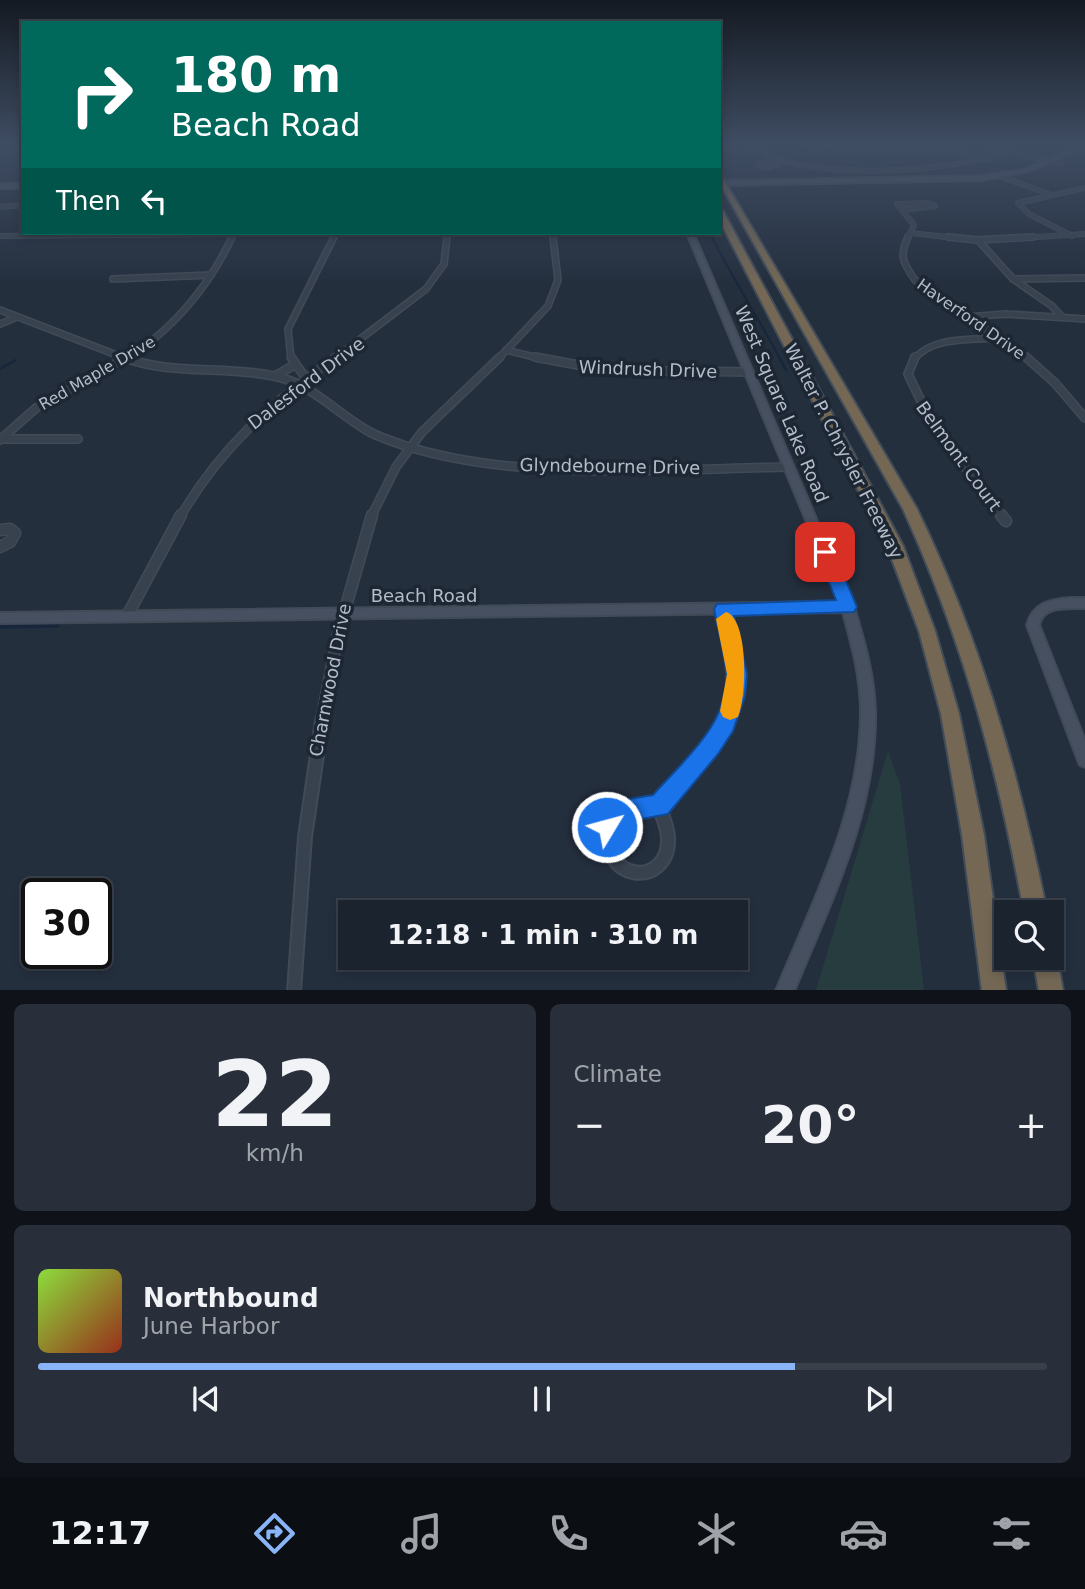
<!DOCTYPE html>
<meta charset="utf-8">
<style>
:root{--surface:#1b232e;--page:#282f3a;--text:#f1f3f6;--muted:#a0a4aa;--line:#39404a;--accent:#8ab4f8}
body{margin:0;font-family:"DejaVu Sans",sans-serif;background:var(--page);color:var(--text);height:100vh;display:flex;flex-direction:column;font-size:26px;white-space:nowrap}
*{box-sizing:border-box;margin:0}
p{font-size:23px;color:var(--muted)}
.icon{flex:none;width:38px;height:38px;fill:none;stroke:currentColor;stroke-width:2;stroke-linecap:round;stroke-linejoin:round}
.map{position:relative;height:990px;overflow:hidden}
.details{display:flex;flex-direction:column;gap:14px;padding:14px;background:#0f1319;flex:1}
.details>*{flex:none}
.banner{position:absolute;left:21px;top:21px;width:700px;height:214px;border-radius:0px;box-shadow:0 4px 10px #0003,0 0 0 2px var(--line);background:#00695c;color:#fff;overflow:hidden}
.controls{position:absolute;left:994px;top:900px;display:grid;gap:14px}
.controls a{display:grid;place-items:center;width:70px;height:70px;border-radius:0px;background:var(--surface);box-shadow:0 4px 10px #0003,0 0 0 2px var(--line);font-size:35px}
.speed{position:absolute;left:21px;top:878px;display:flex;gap:14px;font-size:35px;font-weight:700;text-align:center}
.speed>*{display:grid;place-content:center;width:91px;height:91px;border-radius:50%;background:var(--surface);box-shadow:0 4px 10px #0003,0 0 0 2px var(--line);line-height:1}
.speed .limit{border:4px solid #111;border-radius:10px;background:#fff;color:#111}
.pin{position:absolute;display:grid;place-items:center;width:60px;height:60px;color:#fff;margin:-30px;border-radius:14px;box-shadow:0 4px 10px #0006}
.me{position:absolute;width:77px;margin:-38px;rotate:53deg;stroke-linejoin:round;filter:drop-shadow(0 0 5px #0008)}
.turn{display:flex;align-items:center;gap:24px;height:147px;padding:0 35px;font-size:32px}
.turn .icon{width:91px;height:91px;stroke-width:2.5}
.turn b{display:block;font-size:49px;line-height:60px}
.then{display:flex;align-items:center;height:66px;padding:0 35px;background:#0003;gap:14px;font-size:26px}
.big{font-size:52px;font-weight:800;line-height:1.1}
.details .card{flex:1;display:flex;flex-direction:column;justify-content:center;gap:10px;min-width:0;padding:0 24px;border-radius:10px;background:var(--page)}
.details .dial{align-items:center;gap:0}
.dial b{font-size:91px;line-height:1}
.song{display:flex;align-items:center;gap:21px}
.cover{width:84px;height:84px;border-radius:10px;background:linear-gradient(135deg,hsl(90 70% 55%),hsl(10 70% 35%))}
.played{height:7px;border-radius:4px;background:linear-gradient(90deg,var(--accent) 75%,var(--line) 75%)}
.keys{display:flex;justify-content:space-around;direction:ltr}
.heat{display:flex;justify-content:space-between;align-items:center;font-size:38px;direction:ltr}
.details .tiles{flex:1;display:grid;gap:14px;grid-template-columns:1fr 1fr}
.card:last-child{grid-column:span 2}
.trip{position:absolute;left:338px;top:900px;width:410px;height:70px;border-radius:0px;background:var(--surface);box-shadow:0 4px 10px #0003,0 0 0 2px var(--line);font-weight:800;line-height:70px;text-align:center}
.menu{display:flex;height:112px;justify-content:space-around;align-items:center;background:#0b0e12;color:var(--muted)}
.menu .icon{width:49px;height:49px}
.menu .current{color:var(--accent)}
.menu b{font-size:32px;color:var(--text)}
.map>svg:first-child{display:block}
</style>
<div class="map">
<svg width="1085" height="991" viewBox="0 0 1085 991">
<rect width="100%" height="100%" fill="#242f3e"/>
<polygon fill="#263c3f" points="888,751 900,784 924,990 816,990"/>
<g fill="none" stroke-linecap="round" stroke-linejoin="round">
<path stroke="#17263c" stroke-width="2" d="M710,233C731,277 758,316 780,359"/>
<g stroke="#17263c" stroke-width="2.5">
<polyline points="779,357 786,370"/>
<polyline points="0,369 16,360"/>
</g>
<polyline stroke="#17263c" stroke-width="3.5" points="0,627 58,626"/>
<g stroke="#414a57" stroke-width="6">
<g id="street-far4">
<path d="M750,146C802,183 951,173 1010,151"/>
<polyline points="807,146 817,150 825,146"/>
<polyline points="824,146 948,150 991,159"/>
<polyline points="986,146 1061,164"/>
<polyline points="770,160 758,165 768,168 782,163"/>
<polyline points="999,176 1052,195"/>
<polyline points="0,207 23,205"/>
<polyline points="903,210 935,206 927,203 897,204 914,225 907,239"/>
<polyline points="553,233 554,239"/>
<polyline points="910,233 965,239"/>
<polyline points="0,236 233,234"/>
<polyline points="1072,236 1029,214 1018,203 1085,188"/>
<polyline points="231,239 234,233"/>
<polyline points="333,239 336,233"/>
<polyline points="446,239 447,233"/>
<polyline points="1002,239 1085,234"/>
</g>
</g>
<g stroke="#414a57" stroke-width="8">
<g id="street-far3">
<path d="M908,237C899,256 903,263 915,280L1028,359"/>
<polyline points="948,237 978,240 1033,237"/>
<polyline points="978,240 1013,279 1052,306 1062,317"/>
<polyline points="113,279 211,275"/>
<polyline points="1013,279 1085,278"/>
<polyline points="0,310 127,359"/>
<polyline points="967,317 1006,314 1085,319"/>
<polyline points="0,324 17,317"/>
<polyline points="506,350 542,359"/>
<path d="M124,359C171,333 210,285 232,237"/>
<polyline points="291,359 288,329 334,237"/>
<polyline points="334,359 426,289 444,264 447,237"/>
<polyline points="498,359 548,306 558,280 553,237"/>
<path d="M914,359C934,336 971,340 999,338"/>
</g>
</g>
<g stroke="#414a57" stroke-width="10">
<g id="street-far2">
<path d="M123,357C171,376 224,365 274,376C313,384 337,414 370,432C381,438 397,443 409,447C524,482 670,469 789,467"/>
<polyline points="291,357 309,383"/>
<polyline points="535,357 605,370 749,372"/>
<polyline points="915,357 908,374 932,424 1003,517"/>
<polyline points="1026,357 1055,383 1085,418"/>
<polyline points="275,376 294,365"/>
<polyline points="0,439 78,439"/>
<polyline points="0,440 36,408 127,357"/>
<path d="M180,517C222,446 270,404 336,357"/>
<polyline points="371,517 396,467 422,432 500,357"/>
</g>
</g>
<g stroke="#414a57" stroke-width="13">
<g id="street-far1">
<polyline points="1001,515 1006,521"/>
<polyline points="0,530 10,529 15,533 10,542 0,547"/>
<path d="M723,609C731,646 743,687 724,722"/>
<polyline points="127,616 181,515"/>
<polyline points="321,722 338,634 372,515"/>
</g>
</g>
<g stroke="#414a57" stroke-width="16">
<g id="street">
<path d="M659,806C662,816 668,827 668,838C670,889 596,884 609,821L625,809Z"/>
<polyline points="659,806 700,757 725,721"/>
<polyline points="294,991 305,837 322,721"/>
</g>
</g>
<g stroke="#414a57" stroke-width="4">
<g id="secondary">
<polygon points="1082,146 1085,146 1085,148 1026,172 982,180 719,185 719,181 982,176 1023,170"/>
<rect x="0" y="184" width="23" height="4"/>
<path d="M687,233H693L854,607C864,641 874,675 875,711C877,810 831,901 794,991H776C813,901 861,811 861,712C861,677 852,645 843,612L0,623V613L840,602Z"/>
<path d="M1070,598H1085V608C1068,608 1044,605 1039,625L1085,741V767L1080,765L1078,760L1027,625C1033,603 1049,600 1070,598Z"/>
</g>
</g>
<g stroke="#434c59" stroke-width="4">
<g id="highway">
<path d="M721,185L728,187L917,509C980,639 1018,770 1047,912H1024C998,771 963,640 903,509Z"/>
<polygon points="719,209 723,211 903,546 935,631 959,714 984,835 1006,991 982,991 962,835 941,714 919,631 887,546 719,219"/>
<polygon points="1052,948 1057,957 1063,991 1039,991 1033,957 1052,957"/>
</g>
</g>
<use href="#street-far4" stroke="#38414e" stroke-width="4.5"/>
<use href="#street-far3" stroke="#38414e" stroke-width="5"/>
<use href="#street-far2" stroke="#38414e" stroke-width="7"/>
<use href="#street-far1" stroke="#38414e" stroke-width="10"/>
<use href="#street" stroke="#38414e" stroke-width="12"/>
<use href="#secondary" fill="#465061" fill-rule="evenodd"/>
<use href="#highway" fill="#746855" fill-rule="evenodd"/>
<g stroke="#434c59" stroke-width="9" stroke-linecap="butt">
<polyline id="highway-bridge" points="719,179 724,187"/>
</g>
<use href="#highway-bridge" stroke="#746855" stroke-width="7"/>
</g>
<linearGradient id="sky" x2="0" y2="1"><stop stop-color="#141a22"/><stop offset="0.51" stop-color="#3f4d63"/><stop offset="1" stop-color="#3f4d63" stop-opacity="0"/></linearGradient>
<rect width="1085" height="284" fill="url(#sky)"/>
<path fill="#1a73e8" stroke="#114b97" stroke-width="2" d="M825,546L834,552L857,607L854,612L734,616L747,674L745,696L733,731L718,754L668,814L626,822L615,836L607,839L598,836L595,827L611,802L653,795C683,761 730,723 726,673C725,652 718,630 714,609L717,604L836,600L817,552Z"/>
<path fill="#f59e0b" d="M726,612C749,619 747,698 738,717L730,720L723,717L720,711L727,674L716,619Z"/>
<g text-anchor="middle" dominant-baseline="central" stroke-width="7" stroke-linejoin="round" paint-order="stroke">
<g font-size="16" fill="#b4bcc9" stroke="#1d2633">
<text transform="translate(971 319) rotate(35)">Haverford Drive</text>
<text transform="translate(97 373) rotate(-30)">Red Maple Drive</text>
</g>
<g font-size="18" fill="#b4bcc9" stroke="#1d2633">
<text transform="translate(648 369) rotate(2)">Windrush Drive</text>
<text transform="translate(306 383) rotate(-37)">Dalesford Drive</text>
<text transform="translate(782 404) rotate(67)">West Square Lake Road</text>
<text transform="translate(844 451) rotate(63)">Walter P. Chrysler Freeway</text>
<text transform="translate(959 456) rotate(54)">Belmont Court</text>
<text transform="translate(610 466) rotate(1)">Glyndebourne Drive</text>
<text x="424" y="595">Beach Road</text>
<text transform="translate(330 680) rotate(-79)">Charnwood Drive</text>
</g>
</g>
</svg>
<div class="controls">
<a><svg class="icon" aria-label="search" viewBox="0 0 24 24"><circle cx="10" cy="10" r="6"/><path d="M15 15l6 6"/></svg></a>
</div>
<div class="speed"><div class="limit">30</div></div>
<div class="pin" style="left:825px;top:552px;background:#d93025"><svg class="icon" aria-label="arrive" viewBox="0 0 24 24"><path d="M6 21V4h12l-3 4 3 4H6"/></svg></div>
<svg class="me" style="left:607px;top:827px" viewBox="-20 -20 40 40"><circle r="17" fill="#1a73e8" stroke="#fff" stroke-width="3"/><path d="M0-11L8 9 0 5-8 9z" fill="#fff"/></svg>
<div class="trip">12:18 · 1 min · 310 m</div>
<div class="banner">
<div class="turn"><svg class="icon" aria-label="right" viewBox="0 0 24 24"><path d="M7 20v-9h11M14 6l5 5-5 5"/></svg><div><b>180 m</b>Beach Road</div></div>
<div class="then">Then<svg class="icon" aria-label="left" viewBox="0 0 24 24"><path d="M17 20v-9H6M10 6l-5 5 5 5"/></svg></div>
</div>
</div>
<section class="details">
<div class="tiles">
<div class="card dial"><b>22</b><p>km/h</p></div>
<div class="card"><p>Climate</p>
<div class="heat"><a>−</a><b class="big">20°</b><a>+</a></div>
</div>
<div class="card">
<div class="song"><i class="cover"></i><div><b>Northbound</b><p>June Harbor</p></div></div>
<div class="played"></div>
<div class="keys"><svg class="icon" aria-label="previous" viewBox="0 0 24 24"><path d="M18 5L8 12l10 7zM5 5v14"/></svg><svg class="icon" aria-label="pause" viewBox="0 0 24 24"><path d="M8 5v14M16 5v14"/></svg><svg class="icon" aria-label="next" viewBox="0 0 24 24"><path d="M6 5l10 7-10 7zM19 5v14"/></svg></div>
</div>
</div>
</section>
<nav class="menu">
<b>12:17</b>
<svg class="icon current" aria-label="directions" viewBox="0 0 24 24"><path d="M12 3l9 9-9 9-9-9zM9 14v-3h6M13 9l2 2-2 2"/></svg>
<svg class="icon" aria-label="music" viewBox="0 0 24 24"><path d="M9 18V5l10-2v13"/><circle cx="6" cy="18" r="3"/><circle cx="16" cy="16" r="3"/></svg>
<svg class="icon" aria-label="phone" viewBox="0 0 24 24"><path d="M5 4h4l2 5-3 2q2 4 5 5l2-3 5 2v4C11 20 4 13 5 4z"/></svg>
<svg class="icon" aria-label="climate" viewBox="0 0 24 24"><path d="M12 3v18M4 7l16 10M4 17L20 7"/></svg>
<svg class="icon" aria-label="car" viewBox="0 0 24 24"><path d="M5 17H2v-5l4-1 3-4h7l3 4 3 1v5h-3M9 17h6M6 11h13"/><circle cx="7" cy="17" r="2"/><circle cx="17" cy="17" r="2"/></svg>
<svg class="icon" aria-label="filters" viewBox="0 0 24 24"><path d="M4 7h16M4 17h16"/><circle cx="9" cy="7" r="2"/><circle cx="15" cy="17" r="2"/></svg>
</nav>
